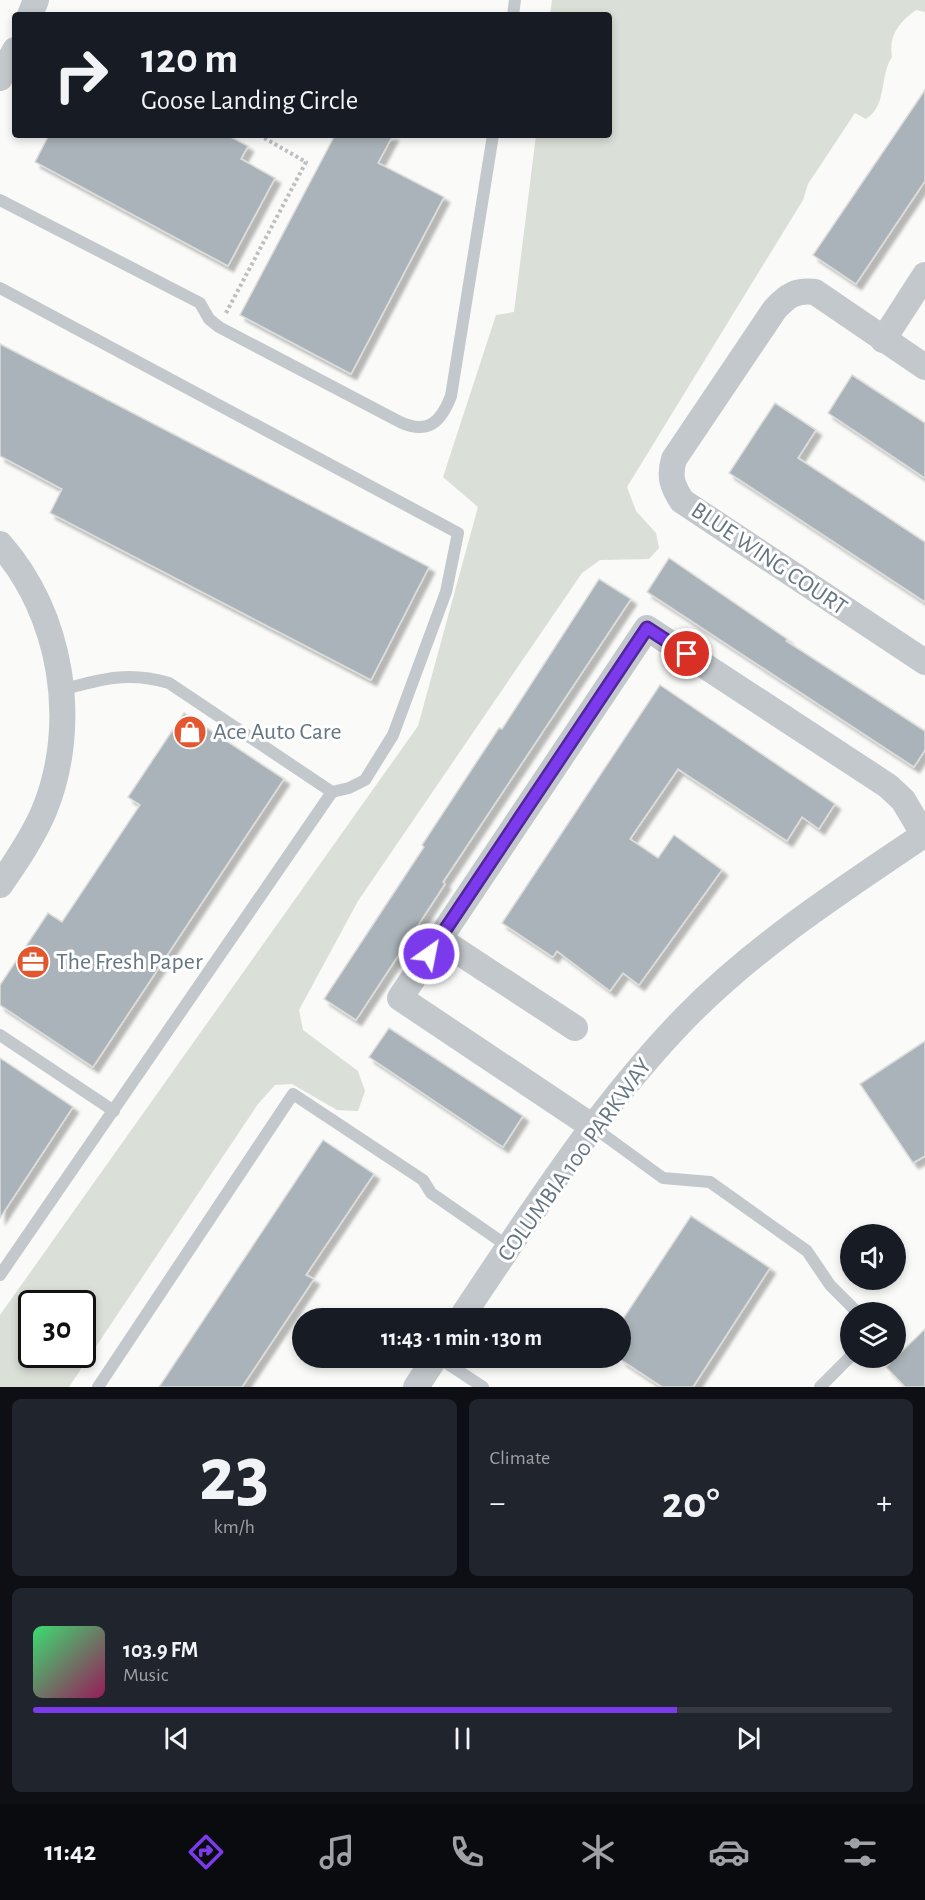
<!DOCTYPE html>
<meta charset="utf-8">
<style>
:root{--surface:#171b24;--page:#20242c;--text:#f1f3f6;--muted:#9ea1a6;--line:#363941;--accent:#7c3aed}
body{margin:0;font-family:"Alegreya Sans",sans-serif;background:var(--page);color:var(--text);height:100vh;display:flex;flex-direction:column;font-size:22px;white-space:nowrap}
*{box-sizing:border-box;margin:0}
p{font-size:20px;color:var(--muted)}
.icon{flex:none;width:33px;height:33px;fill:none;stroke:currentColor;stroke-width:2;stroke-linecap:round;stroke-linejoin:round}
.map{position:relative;height:1387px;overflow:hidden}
.sheet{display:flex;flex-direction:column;gap:12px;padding:12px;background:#0d0f14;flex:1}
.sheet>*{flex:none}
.guide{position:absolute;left:12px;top:12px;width:600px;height:126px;border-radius:6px;box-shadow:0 3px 9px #0003;background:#171b24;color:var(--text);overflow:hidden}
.controls{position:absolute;left:840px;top:1224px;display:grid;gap:12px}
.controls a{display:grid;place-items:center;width:66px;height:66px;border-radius:50%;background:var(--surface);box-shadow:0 3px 9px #0003;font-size:30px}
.speed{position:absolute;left:18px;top:1290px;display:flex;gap:12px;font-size:30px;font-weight:700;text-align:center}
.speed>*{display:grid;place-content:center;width:78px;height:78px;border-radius:50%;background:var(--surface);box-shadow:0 3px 9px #0003;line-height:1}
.speed .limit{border:3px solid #111;border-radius:9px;background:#fff;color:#111}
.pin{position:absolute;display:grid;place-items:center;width:51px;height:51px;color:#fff;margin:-26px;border:3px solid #fff;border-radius:50%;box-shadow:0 2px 6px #0007}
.me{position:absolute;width:66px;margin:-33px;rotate:33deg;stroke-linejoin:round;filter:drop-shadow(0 0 4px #0008)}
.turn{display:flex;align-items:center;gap:21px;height:126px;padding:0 30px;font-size:27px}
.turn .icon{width:78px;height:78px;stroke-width:2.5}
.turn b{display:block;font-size:42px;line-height:51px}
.big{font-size:45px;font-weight:700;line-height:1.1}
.sheet .card{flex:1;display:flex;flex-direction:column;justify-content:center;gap:9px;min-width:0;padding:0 21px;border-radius:9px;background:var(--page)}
.sheet .dial{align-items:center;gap:0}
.dial b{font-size:78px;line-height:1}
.song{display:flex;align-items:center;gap:18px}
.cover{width:72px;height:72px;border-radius:9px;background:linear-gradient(135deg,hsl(140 70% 55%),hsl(330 70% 35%))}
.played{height:6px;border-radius:3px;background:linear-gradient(90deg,var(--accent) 75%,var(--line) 75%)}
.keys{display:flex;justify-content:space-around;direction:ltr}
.heat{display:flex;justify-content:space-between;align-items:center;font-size:33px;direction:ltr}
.sheet .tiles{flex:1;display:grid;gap:12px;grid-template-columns:1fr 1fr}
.card:last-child{grid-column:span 2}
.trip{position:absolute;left:292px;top:1308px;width:339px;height:60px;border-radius:30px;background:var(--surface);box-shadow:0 3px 9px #0003;font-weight:700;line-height:60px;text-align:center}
.menu{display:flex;height:96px;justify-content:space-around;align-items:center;background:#090b0e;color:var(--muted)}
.menu .icon{width:42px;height:42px}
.menu .active{color:var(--accent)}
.menu b{font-size:27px;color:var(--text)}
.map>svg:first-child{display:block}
</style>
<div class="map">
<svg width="925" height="1387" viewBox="0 0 925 1387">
<defs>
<filter id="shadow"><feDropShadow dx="5.5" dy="5.5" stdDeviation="1.5" flood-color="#0004"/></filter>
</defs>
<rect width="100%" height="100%" fill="#fafaf8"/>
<path fill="#dadfd7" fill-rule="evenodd" d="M552,0H925V12L916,10C899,22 888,36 892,57C879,76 888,105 866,119L855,113L808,184L803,200L627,487L636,511L656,533L659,548L649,559L600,560L582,573L358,901L299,1010L303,1030L358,1071L365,1091L358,1111L337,1110L292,1084L275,1085L258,1104L69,1387H0V1315L418,726L478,507L443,477L496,315L514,312L536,135H609V15H550ZM32,1304H82V1354H32Z"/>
<g fill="#aab3b9" stroke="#dcdcda" stroke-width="1.5" filter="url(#shadow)">
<polygon points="925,90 925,181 856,284 813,255"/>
<polygon points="49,135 227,135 248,146 241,159 275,178 228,266 35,162"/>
<polygon points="335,135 393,135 378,163 444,197 351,374 240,315"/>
<polygon points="0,344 429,567 371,680 50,513 62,489 0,456"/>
<polygon points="852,375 925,423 925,478 828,413"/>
<polygon points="775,403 816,430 798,458 925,542 925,602 729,473"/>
<polygon points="669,558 787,639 786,641 925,731 925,750 914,767 647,592"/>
<polygon points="599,579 631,599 443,882 445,884 356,1020 324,999 424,847 422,845 499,728 502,729"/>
<polygon points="660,685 835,804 819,829 802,817 787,841 678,769 630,839 658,858 674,835 722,870 639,985 623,973 610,991 557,951 553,957 502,923"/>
<polygon points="184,713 284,779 93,1067 0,1005 0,985 48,913 62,922 140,805 128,797"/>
<polygon points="389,1028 523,1116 503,1147 369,1057"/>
<polygon points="925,1041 925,1156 913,1163 860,1084"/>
<polygon points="0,1058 73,1107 0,1218"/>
<polygon points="323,1140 374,1174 306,1275 314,1279 242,1387 159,1387"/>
<polygon points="691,1216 770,1268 693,1387 662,1387 621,1360 621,1322"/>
<polygon points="925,1329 925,1387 905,1387 886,1367"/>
</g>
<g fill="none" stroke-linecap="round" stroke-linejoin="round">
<polyline stroke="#bbbfc2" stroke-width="4" stroke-dasharray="3 3" stroke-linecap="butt" points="226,313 306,162 259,135"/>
<g stroke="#c3c8cc" stroke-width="12">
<polyline points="513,15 515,0"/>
<path d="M0,200L200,303L209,319L219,327L400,422C428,435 441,422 451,396L493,135"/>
<path d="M0,288L458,533L446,592L393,735L365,780L349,788L332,792L169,683C128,671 101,679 61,690"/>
<polyline points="0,1035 114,1111"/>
<polyline points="593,1127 663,1178 710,1182 807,1251 830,1285 857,1312"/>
<polyline points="0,1275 332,792"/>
<polyline points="439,1358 483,1387"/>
<polyline points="98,1387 293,1094 423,1180 431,1193 509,1247"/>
<polyline points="820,1387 850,1357"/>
</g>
<g stroke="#c3c8cc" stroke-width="26">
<polyline points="30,15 36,0"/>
<polyline points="0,78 15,50"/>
<polyline points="883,340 925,275"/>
<path d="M925,367L815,292C796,290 788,295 775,309L674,459C669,476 672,486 682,501L925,662"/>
<path d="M0,544C62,614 80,724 44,811C33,837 16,862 0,885"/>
<polyline points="439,939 575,1028"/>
<polyline points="593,1127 400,998 647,628 888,786 903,800 924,835"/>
<path d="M461,1318C531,1214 599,1106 687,1016C757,945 842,890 925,834"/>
<polyline points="416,1387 435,1358"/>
</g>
</g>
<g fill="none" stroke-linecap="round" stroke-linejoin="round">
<g stroke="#51269a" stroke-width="15">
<polyline id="route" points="429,954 647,628 687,654"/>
</g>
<use href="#route" stroke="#7c3aed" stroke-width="10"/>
</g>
<defs>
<g id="shop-disc" transform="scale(1.725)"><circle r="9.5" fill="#e4572e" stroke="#fff"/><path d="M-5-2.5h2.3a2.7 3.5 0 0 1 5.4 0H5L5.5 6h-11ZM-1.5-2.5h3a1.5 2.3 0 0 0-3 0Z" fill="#fff"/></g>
<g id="office-disc" transform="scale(1.725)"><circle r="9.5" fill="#e4572e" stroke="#fff"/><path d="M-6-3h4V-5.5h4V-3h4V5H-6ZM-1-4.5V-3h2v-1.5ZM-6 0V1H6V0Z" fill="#fff"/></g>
</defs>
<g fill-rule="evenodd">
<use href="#shop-disc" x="190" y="732"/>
<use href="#office-disc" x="33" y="962"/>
</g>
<g text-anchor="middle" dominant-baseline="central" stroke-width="6" stroke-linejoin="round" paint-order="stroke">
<g font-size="24" fill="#657683" stroke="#fff">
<text transform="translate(769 559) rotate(34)">BLUE WING COURT</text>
<text transform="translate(575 1160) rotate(-54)">COLUMBIA 100 PARKWAY</text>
</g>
<g font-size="24" fill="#657683" stroke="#fff" text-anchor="start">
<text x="213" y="732">Ace Auto Care</text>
<text x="56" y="962">The Fresh Paper</text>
</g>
</g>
</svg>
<div class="controls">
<a><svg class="icon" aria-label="sound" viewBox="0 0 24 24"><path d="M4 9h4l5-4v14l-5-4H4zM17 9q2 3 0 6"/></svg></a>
<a><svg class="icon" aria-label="layers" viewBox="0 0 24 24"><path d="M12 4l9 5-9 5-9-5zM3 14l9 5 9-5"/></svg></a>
</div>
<div class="speed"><div class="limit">30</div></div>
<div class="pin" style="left:687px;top:654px;background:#d93025"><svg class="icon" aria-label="arrive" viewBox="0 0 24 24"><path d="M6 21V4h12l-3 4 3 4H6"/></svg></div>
<svg class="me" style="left:429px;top:954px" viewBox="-20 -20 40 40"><circle r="17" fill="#7c3aed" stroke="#fff" stroke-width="3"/><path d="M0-11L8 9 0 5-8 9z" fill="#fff"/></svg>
<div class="trip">11:43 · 1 min · 130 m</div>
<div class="guide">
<div class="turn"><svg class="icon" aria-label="right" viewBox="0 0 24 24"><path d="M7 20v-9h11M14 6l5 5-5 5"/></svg><div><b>120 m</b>Goose Landing Circle</div></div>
</div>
</div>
<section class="sheet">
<div class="tiles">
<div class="card dial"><b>23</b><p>km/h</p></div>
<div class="card"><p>Climate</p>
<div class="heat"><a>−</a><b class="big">20°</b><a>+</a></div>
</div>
<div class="card">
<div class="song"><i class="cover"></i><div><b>103.9 FM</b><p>Music</p></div></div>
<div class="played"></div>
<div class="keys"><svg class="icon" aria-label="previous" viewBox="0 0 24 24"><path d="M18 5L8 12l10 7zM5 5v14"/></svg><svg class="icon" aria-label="pause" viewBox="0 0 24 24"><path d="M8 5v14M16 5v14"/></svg><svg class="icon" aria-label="next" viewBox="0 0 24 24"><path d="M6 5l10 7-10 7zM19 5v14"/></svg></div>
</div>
</div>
</section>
<nav class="menu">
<b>11:42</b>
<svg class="icon active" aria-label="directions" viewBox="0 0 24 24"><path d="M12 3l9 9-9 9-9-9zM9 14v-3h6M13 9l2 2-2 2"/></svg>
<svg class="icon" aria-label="music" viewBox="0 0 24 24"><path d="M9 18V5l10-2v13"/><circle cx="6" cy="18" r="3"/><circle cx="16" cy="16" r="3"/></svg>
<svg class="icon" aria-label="phone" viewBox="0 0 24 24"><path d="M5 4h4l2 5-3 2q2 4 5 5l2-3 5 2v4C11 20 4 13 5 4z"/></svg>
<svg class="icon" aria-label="climate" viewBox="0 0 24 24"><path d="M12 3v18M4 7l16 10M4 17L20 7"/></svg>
<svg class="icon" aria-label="car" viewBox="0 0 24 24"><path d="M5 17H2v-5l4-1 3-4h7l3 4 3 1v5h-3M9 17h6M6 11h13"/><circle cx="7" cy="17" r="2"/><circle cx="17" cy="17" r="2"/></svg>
<svg class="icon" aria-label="filters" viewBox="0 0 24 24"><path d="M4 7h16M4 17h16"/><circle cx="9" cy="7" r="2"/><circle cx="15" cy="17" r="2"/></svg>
</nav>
